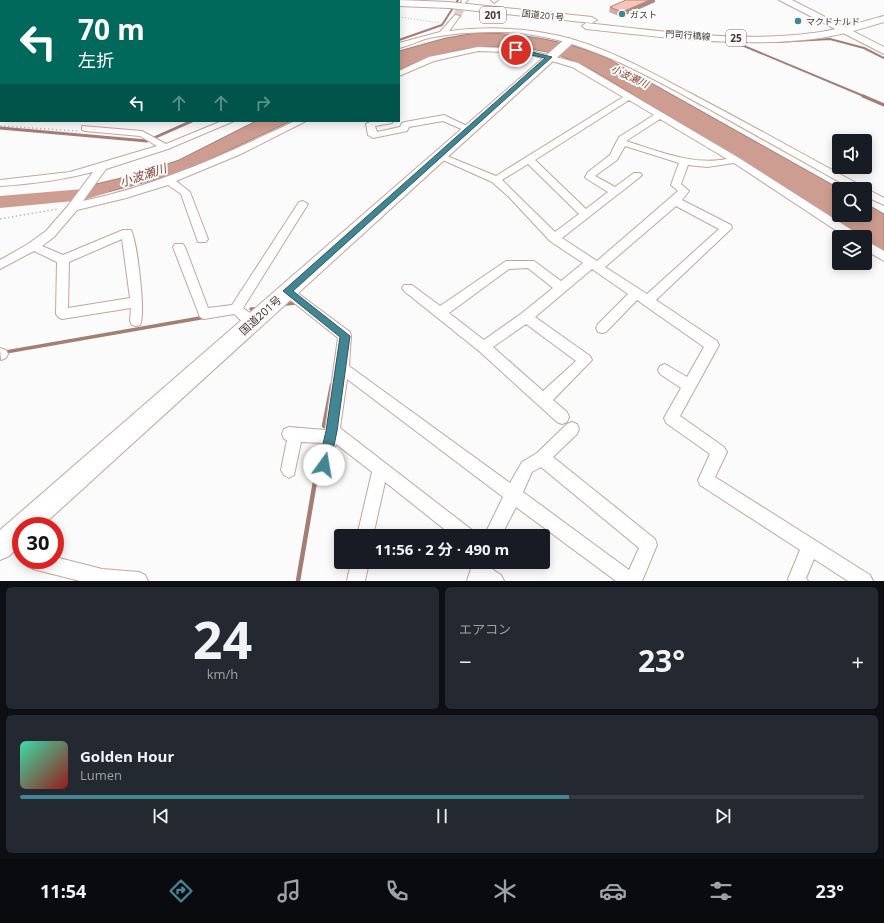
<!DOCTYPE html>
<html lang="ja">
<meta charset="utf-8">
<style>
:root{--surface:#171b24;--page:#242831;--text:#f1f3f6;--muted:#9ea1a6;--line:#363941;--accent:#428694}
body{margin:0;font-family:"Open Sans","Noto Sans JP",sans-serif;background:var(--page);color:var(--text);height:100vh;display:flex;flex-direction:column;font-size:15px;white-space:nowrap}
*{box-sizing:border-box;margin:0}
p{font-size:13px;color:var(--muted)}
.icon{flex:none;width:22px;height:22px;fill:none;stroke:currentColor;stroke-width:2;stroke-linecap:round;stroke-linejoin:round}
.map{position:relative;height:581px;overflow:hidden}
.sheet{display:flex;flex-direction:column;gap:6px;padding:6px;background:#0d0f14;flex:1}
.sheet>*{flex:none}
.hud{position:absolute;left:0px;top:0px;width:400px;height:122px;box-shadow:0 2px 10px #0003;background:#00695c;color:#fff;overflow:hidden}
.buttons{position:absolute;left:832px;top:134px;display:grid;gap:8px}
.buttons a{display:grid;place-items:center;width:40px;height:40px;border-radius:4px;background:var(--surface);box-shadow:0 2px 10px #0003;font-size:20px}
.speed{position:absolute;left:12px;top:517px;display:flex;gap:8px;font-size:20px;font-weight:700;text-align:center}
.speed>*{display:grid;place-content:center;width:52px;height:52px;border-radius:50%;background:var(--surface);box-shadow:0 2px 10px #0003;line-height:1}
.speed .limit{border:6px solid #d22;background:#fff;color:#111}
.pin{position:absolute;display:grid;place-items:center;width:34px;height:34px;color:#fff;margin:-17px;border:2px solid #fff;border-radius:50%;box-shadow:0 1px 4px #0007}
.me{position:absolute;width:44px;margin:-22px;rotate:13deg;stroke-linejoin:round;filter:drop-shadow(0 0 3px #0008)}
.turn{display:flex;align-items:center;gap:14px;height:84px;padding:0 12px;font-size:18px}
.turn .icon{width:52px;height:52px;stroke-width:2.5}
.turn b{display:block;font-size:28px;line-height:34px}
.lanes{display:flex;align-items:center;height:38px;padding:0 12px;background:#0003;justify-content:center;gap:20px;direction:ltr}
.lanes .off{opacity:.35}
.big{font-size:30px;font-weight:700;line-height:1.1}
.sheet .tile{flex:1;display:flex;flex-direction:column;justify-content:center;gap:6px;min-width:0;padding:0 14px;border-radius:6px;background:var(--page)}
.sheet .dial{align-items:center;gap:0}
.dial b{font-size:52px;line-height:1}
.song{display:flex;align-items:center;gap:12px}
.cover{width:48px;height:48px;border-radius:6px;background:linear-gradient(135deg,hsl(160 70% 55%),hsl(0 70% 35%))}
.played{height:4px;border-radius:2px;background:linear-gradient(90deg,var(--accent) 65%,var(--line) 65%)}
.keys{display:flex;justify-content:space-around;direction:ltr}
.heat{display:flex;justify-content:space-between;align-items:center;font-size:22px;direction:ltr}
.sheet .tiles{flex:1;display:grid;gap:6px;grid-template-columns:1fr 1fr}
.tile:last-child{grid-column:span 2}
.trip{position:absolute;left:334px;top:529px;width:216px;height:40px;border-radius:4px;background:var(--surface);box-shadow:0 2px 10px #0003;font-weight:700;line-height:40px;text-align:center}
.menu{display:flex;height:64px;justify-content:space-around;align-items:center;background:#090b0e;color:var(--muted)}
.menu .icon{width:28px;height:28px}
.menu .on{color:var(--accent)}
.menu b{font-size:18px;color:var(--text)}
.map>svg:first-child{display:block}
</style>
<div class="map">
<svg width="884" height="581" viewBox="0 0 884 581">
<rect width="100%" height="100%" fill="#fbfbfb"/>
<g fill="#ce9d91" stroke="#a47e74">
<path d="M476,33C521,33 563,40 605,57L840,189L839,215H865V203L884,214V251C809,203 731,153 653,107C617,86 580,57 537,50C490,41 443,49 399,70V51L446,38Z"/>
<polygon points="256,121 291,121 206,161 169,176 85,198 96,184 138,174 179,160"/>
</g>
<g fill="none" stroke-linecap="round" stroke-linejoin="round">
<g stroke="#a47e74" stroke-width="2">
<polyline points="24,1 44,0"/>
<polyline points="399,40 442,25 458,0"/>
<polyline points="732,41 866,97"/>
<polyline points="776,42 830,39 864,48 884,58"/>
</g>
<g stroke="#a47e74" stroke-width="3">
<polyline points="863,96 884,105"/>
<polyline points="0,128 147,141 192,121"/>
</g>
<g stroke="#a47e74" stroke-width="3.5">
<polyline points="285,304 296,303"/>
<polyline points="251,309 255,309"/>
<polyline points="0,353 206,317"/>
</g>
<g stroke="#a47e74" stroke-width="4.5">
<polyline points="324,426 332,385"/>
<polyline points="298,581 318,464"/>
</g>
<polygon fill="#ce9d91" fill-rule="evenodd" points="103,183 109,184 111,188 109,192 84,200 0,208 0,196 83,189"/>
<polyline stroke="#d6d3d3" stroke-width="8" stroke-dasharray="8 3.5" stroke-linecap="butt" points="457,16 464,2"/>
<g stroke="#c5a59d" stroke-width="2">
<g id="minor">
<polygon points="462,0 468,0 464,4 461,2"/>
<polygon points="491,0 498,0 494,3"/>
<path d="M455,15L460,16L449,31C487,26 524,28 560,36C606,47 649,71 690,93C755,127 820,164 884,198V205L865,196V189H852C804,162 756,135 707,108C643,73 575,33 500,32C475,32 449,33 425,39C416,42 408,46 399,48V43L440,32Z"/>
<path d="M478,47L525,49L578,63L739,158L858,234L859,237H846L734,163L707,167L688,165L681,184L689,191L682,200L731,225L732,228L656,300L717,341L719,345L680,416L724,447L727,452L715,477L870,575L873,581H848L814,559L806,578L808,581H789L788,579L800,550L700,485L698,480L710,454L666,423L664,418L681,388L660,374L658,370L660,366L665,364L687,377L704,347L637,300L606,332L602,333L598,332L596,328L598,324L628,294L592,269L535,317L590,356L592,360L553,400L567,412L569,417L567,422L562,424L557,422L479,351L404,291L402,288L404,285H412L440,306L506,261H534L561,281L583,263L550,241L509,197L492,182L434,156L436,154H442L496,176L623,97L572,67L525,53L478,51L434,61L399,76V71L429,57ZM629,100L654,115L619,137L610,155L588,172L585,177L587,179L608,192L586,209L535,160ZM660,119L727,159C693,166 658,151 626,141ZM625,146L679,163L671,185L678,191L597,261L562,238L640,177L642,175L640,173H634L615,187L595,176L617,160ZM528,164L579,214L555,232L502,180ZM676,206L719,229L647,294L605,267ZM528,268L553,288L522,313L484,340L449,313L509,269ZM526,324L576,361L543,391L493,347Z"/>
<polygon points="444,115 473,129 469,132 466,131 443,121 409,127 407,131 373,138 368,135 366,124 372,121 393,121 392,123 375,126 377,132 400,127 402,123 405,122"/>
<path d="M222,121H234L168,149L106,169L83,201C158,185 226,154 295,121H306L241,154L176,181L190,192L208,239L206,242H198L181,194L168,185L126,198L77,210L54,237L42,246L63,255L123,230H131C137,241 146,314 140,325L136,326L132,325L130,321L131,308L62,319L58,317L56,314L57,262L34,251L0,269V260L28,244L46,231L67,207L93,172C62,180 32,184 0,186V180L70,172L157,146L140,136L85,131L82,130V126L142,131L166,144ZM122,239L130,298L68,308L69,262Z"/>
<path d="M303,201L308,204L243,308L257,318L259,322L257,326C248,329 241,320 234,314L204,319L200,317L173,247L175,244H183L185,247L208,308L232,305L299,202Z"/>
<polygon points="865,240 884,251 884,261 865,250"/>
<path d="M287,286L291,288L350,332L351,336L349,366L510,483L522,462L537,453L567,424L572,422L577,424L579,429L577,434L553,457L655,539L657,545L642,581H616L516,507L501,536H484L503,497L347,379L340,428L472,530L474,536H453L385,482L373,536H357L372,472L336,444L329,470L324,472L319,470L316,465L322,443L301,442L294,475L289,478L284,475L281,470L287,440L284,439L282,434L284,429L289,427L325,430L338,338L283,294L281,291L283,288ZM541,467L639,548L629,570L523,492L532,472Z"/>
<polygon points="0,348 6,350 8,354 6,358 1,360"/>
<polygon points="55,557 102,569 139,572 145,575 148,581 80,581 33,569 27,566 24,560 55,560"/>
<polygon points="351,562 369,562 365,581 347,581"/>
<polygon points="473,562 491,562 489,567 501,575 504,581 467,581"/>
</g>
</g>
<g stroke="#c5a59d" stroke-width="2">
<path id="major" d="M884,16V22C861,29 838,36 813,39C738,48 661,37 586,29L582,26L586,23C661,31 738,43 813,33C838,30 860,22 884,16Z"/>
</g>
<g stroke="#c5a59d" stroke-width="2">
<g id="highway">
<polygon points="154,0 182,0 153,1"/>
<polygon points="354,0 377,0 378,1 355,1"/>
<polygon points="399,0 449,2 592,17 597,20 592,23 449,8 399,6 399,1 395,1"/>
<polygon points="779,0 792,0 884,47 884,54"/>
<rect x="0" y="7" width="1" height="6"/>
<polygon points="569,38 574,41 573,43 42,526 21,526 21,545 9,556 0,560 0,530 565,39"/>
</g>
</g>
<g stroke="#beb9b8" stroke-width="1" stroke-dasharray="1 2" stroke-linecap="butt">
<polyline points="62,1 80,0"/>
<polyline points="399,17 441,23"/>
</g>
<g stroke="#beb9b8" stroke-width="1.5" stroke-dasharray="1.5 2.5" stroke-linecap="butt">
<polyline points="0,126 77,131"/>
<polyline points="0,219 58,209"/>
</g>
<use href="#minor" fill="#fff" fill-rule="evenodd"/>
<use href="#major" fill="#fff" fill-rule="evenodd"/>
<use href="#highway" fill="#fff" fill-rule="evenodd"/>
</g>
<polygon fill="#d5a99e" points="626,0 655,0 655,2 621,17 609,12 610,7"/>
<polygon fill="#ae8981" points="650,0 655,0 655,2 621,17 622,12"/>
<polygon fill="#f8c4b8" stroke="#ae8981" points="626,0 650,0 622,12 610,7"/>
<polygon fill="#428694" stroke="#2b5760" points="516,48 552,57 293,291 350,336 337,431 330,465 328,469 324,471 320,469 318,465 326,431 340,337 283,291 545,58 514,51"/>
<g fill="#428694" stroke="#fbfbfb" stroke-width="1.5">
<circle cx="622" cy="14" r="4"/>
<circle cx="798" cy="21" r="4"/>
</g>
<g text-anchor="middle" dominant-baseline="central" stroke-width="4" stroke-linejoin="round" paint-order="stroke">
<g font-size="9" fill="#433532" stroke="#fbfbfb" text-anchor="start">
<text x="630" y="14">ガスト</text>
<text x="806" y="21">マクドナルド</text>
</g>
<g font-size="9" fill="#433532" stroke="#fbfbfb">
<text transform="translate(543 15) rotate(6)">国道201号</text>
<text transform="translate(688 35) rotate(4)">門司行橋線</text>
</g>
<g fill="#fbfbfb" stroke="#7a706e" stroke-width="1">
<rect x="480" y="7" width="26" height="16" rx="3"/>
<rect x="726" y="30" width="20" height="16" rx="3"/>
</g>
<g font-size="10" font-weight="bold" fill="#433532">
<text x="493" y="15">201</text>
<text x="736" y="38">25</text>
</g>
<g font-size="10" font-style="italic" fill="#824234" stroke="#fbfbfb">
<text transform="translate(630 76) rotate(25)">小波瀬川</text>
</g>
<g font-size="11" fill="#433532" stroke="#fbfbfb">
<text transform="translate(260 315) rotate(-42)">国道201号</text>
</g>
<g font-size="12" font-style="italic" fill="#824234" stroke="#fbfbfb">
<text transform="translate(143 175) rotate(-18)">小波瀬川</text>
</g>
</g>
</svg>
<div class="buttons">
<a><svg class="icon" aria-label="sound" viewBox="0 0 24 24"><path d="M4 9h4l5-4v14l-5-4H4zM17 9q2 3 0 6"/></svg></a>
<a><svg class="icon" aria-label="search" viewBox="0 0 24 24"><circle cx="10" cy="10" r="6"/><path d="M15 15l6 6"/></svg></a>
<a><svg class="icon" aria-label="layers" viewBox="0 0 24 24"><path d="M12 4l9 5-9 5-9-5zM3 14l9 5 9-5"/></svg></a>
</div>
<div class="speed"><div class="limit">30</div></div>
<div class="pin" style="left:516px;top:50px;background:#d93025"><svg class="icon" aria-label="arrive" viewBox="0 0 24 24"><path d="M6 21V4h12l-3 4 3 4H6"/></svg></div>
<svg class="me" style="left:324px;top:465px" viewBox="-20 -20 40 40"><circle r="19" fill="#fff"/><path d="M0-13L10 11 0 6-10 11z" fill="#428694"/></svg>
<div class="trip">11:56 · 2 分 · 490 m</div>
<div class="hud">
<div class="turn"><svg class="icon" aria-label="left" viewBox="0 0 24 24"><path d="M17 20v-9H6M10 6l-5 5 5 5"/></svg><div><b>70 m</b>左折</div></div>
<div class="lanes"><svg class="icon" aria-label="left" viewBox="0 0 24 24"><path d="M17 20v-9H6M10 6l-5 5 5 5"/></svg><svg class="icon off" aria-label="ahead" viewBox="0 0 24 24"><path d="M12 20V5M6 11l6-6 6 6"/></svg><svg class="icon off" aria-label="ahead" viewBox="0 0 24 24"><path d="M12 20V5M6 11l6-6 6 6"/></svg><svg class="icon off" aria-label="right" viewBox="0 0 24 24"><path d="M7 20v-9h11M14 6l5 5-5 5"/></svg></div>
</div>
</div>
<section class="sheet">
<div class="tiles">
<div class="tile dial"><b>24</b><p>km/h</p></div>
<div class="tile"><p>エアコン</p>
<div class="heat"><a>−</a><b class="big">23°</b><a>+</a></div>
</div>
<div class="tile">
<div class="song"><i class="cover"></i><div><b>Golden Hour</b><p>Lumen</p></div></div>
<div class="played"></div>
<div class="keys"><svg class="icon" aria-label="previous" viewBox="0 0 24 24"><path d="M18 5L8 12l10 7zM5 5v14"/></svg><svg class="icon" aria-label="pause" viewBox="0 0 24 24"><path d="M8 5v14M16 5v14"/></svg><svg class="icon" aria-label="next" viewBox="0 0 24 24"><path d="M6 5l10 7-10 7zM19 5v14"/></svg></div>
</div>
</div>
</section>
<nav class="menu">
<b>11:54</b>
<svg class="icon on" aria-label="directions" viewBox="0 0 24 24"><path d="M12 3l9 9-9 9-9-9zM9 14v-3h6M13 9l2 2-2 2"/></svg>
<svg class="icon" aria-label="music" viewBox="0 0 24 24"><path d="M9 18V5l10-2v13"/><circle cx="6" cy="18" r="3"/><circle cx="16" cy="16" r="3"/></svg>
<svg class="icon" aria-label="phone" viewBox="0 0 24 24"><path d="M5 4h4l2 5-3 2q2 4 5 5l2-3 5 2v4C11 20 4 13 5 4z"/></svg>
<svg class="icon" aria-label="climate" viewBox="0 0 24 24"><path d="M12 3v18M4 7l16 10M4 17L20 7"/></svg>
<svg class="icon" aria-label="car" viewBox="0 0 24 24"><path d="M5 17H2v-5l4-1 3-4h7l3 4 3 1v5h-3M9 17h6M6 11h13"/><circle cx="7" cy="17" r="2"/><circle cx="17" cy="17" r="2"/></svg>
<svg class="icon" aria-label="filters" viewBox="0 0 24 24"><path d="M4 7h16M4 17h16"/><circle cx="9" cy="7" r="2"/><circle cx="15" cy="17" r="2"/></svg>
<b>23°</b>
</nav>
